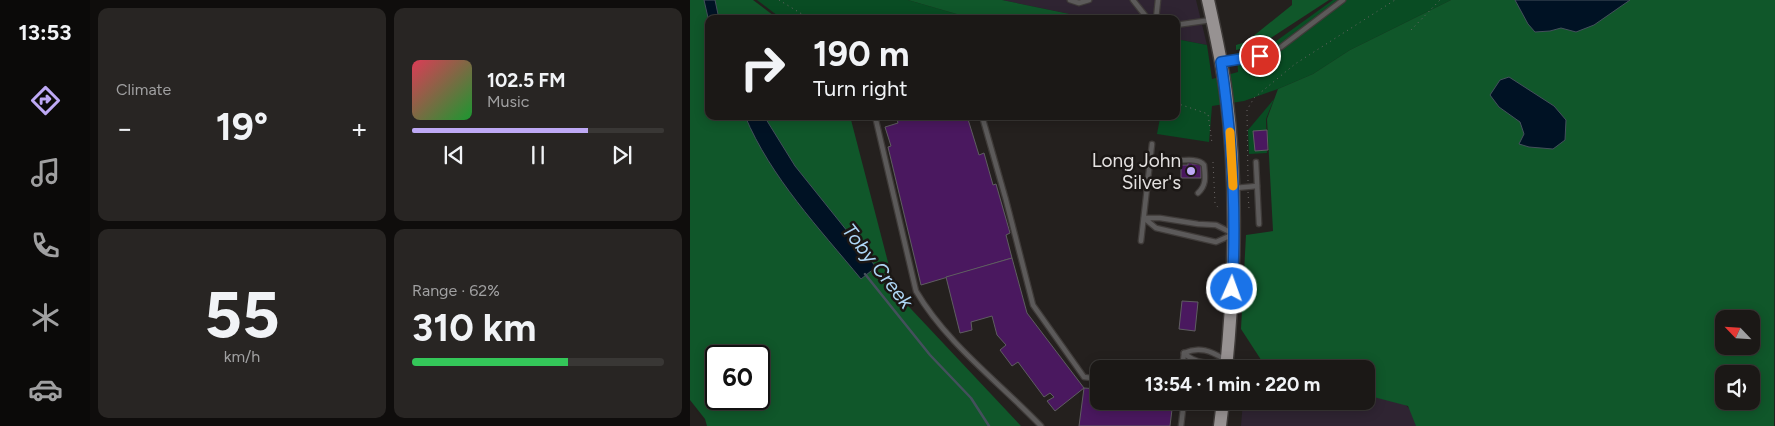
<!DOCTYPE html>
<meta charset="utf-8">
<style>
:root{--surface:#1b1816;--page:#282523;--text:#f1f3f6;--muted:#a0a0a1;--line:#393735;--accent:#bea9f5}
body{margin:0;font-family:Figtree,sans-serif;background:var(--page);color:var(--text);height:100vh;display:flex;flex-direction:column;font-size:19px;white-space:nowrap}
*{box-sizing:border-box;margin:0}
p{font-size:16px;color:var(--muted)}
.icon{flex:none;width:28px;height:28px;fill:none;stroke:currentColor;stroke-width:2;stroke-linecap:round;stroke-linejoin:round}
.map{position:relative;flex:1;overflow:hidden}
.sheet{display:flex;flex-direction:column;gap:8px;padding:8px;background:#0f0d0c;width:600px}
.sheet>*{flex:none}
.guide{position:absolute;left:15px;top:15px;width:475px;height:105px;border-radius:10px;box-shadow:0 2px 12px #0003,0 0 0 1px var(--line);background:#1b1816;color:var(--text);overflow:hidden}
.needle{width:32px;rotate:295deg}
.buttons{position:absolute;left:1025px;top:310px;display:grid;gap:10px}
.buttons a{display:grid;place-items:center;width:45px;height:45px;border-radius:10px;background:var(--surface);box-shadow:0 2px 12px #0003,0 0 0 1px var(--line);font-size:25px}
.speed{position:absolute;left:15px;top:345px;display:flex;gap:10px;font-size:25px;font-weight:700;text-align:center}
.speed>*{display:grid;place-content:center;width:65px;height:65px;border-radius:50%;background:var(--surface);box-shadow:0 2px 12px #0003,0 0 0 1px var(--line);line-height:1}
.speed .limit{border:2px solid #111;border-radius:8px;background:#fff;color:#111}
.pin{position:absolute;display:grid;place-items:center;width:42px;height:42px;color:#fff;margin:-21px;border:2px solid #fff;border-radius:50%;box-shadow:0 1px 5px #0007}
.me{position:absolute;width:55px;margin:-28px;rotate:2deg;stroke-linejoin:round;filter:drop-shadow(0 0 4px #0008)}
.turn{display:flex;align-items:center;gap:18px;height:105px;padding:0 25px;font-size:22px}
.turn .icon{width:65px;height:65px;stroke-width:2.5}
.turn b{display:block;font-size:35px;line-height:42px}
.big{font-size:38px;font-weight:700;line-height:1.1}
.sheet .card{flex:1;display:flex;flex-direction:column;justify-content:center;gap:8px;min-width:0;padding:0 18px;border-radius:10px;background:var(--page)}
.sheet .dial{align-items:center;gap:0}
.dial b{font-size:65px;line-height:1}
.song{display:flex;align-items:center;gap:15px}
.cover{width:60px;height:60px;border-radius:8px;background:linear-gradient(135deg,hsl(350 70% 55%),hsl(130 70% 35%))}
.played{height:5px;border-radius:2px;background:linear-gradient(90deg,var(--accent) 70%,var(--line) 70%)}
.keys{display:flex;justify-content:space-around;direction:ltr}
.heat{display:flex;justify-content:space-between;align-items:center;font-size:28px;direction:ltr}
.charge{height:8px;border-radius:4px;background:linear-gradient(90deg,#34c759 62%,var(--line) 0)}
.sheet .tiles{flex:1;display:grid;gap:8px;grid-template-columns:repeat(2,1fr)}
.trip{position:absolute;left:400px;top:360px;width:285px;height:50px;border-radius:10px;background:var(--surface);box-shadow:0 2px 12px #0003,0 0 0 1px var(--line);font-weight:700;line-height:50px;text-align:center}
main{display:flex;flex:1;min-height:0}
.dock{display:flex;flex-direction:column;width:90px;justify-content:space-around;align-items:center;background:#0b0a09;color:var(--muted)}
.dock .icon{width:35px;height:35px}
.dock .active{color:var(--accent)}
.dock b{font-size:22px;color:var(--text)}
.map>svg:first-child{display:block}
</style>
<main>
<nav class="dock">
<b>13:53</b>
<svg class="icon active" aria-label="directions" viewBox="0 0 24 24"><path d="M12 3l9 9-9 9-9-9zM9 14v-3h6M13 9l2 2-2 2"/></svg>
<svg class="icon" aria-label="music" viewBox="0 0 24 24"><path d="M9 18V5l10-2v13"/><circle cx="6" cy="18" r="3"/><circle cx="16" cy="16" r="3"/></svg>
<svg class="icon" aria-label="phone" viewBox="0 0 24 24"><path d="M5 4h4l2 5-3 2q2 4 5 5l2-3 5 2v4C11 20 4 13 5 4z"/></svg>
<svg class="icon" aria-label="climate" viewBox="0 0 24 24"><path d="M12 3v18M4 7l16 10M4 17L20 7"/></svg>
<svg class="icon" aria-label="car" viewBox="0 0 24 24"><path d="M5 17H2v-5l4-1 3-4h7l3 4 3 1v5h-3M9 17h6M6 11h13"/><circle cx="7" cy="17" r="2"/><circle cx="17" cy="17" r="2"/></svg>
</nav>
<section class="sheet">
<div class="tiles">
<div class="card"><p>Climate</p>
<div class="heat"><a>−</a><b class="big">19°</b><a>+</a></div>
</div>
<div class="card">
<div class="song"><i class="cover"></i><div><b>102.5 FM</b><p>Music</p></div></div>
<div class="played"></div>
<div class="keys"><svg class="icon" aria-label="previous" viewBox="0 0 24 24"><path d="M18 5L8 12l10 7zM5 5v14"/></svg><svg class="icon" aria-label="pause" viewBox="0 0 24 24"><path d="M8 5v14M16 5v14"/></svg><svg class="icon" aria-label="next" viewBox="0 0 24 24"><path d="M6 5l10 7-10 7zM19 5v14"/></svg></div>
</div>
<div class="card dial"><b>55</b><p>km/h</p></div>
<div class="card"><p>Range · 62%</p><b class="big">310 km</b><div class="charge"></div></div>
</div>
</section>
<div class="map">
<svg width="1085" height="426" viewBox="0 0 1085 426">
<rect width="100%" height="100%" fill="#24201e"/>
<g fill="#2f2432">
<polygon points="312,0 506,0 517,45 486,39 486,19 404,19"/>
<polygon points="676,391 709,399 738,426 551,426 553,401 676,401"/>
</g>
<g fill="#094c23">
<polygon points="67,0 218,0 284,19 92,19"/>
<polygon points="643,0 761,0 660,50 623,74 588,89 554,101 522,106 519,142 467,134 470,118 448,116 486,116 486,39 517,45 522,79 548,72 547,53 575,49"/>
<polygon points="584,99 576,119 577,153 559,154 558,130"/>
</g>
<g fill="#10572a" fill-rule="evenodd">
<path d="M0,0H63L88,19H19V116H160L206,293L331,426H17L15,419L0,400ZM26,356H69V399H26Z"/>
<polygon points="218,0 312,0 404,19 284,19"/>
<polygon points="602,0 639,0 570,45 546,50 546,45 556,42 602,5"/>
<path d="M761,0H1085L1084,426H726L718,406L676,395V369H577L551,329L556,235L583,231L577,119L588,89L623,74L660,50ZM1034,319H1061V346H1034ZM1034,374H1061V401H1034Z"/>
</g>
<g fill="#001224" stroke="#44505c">
<polygon points="14,0 25,0 29,19 19,19 19,22"/>
<polygon points="825,0 940,0 904,25 886,32 871,28 860,31 845,32 838,24"/>
<polygon points="819,77 864,106 876,120 875,140 863,149 839,147 829,144 834,134 830,122 809,107 800,95 810,80"/>
<path d="M55,116H74L105,166L186,267L171,279C129,228 81,178 55,116Z"/>
</g>
<g fill="none" stroke-linecap="round" stroke-linejoin="round">
<polyline stroke="#44505c" stroke-width="2.5" points="175,274 240,355 281,398 299,426"/>
</g>
<g fill="#4a185f" stroke="#5f5d61">
<polygon points="216,116 277,116 289,155 294,153 303,185 306,184 320,233 316,235 322,258 231,285 198,147 201,146 195,127 208,123 207,119"/>
<polygon points="577,130 578,150 565,151 563,131"/>
<polygon points="498,162 502,162 502,164 511,164 511,178 491,178 491,165 498,165"/>
<polygon points="322,258 337,313 394,388 365,411 357,401 364,397 360,393 354,397 328,362 322,366 310,350 316,345 307,335 302,316 281,322 282,330 270,333 256,277"/>
<polygon points="492,301 508,302 505,331 489,329"/>
<polygon points="394,388 409,389 409,401 483,401 480,426 389,426"/>
</g>
<g fill="none" stroke-linecap="round" stroke-linejoin="round">
<g stroke="#3f3b39" stroke-width="7">
<g id="lane">
<polyline points="380,0 389,3 399,0"/>
<polyline points="443,0 458,19"/>
<polyline points="466,19 468,0"/>
<polyline points="486,25 521,20"/>
<polyline points="533,62 570,56 580,53 591,47 653,0"/>
<path d="M185,116L226,291C257,344 309,382 351,426"/>
<polyline points="292,116 316,200 343,305 394,377 409,379"/>
<path d="M480,161C490,161 508,157 514,165C515,176 517,185 508,193"/>
<polyline points="566,162 569,224"/>
<polyline points="545,188 567,186"/>
<polygon points="454,218 470,218 508,224 526,225 544,234 526,242 466,228"/>
<polyline points="451,241 462,144"/>
<path d="M494,353C506,364 518,364 534,361"/>
<path d="M494,353C509,346 521,351 534,359"/>
<polyline points="492,369 494,353"/>
<polyline points="491,426 494,401"/>
</g>
</g>
<g stroke="#3f3b39" stroke-width="15">
<g id="primary">
<path d="M518,0C525,31 532,62 536,94C548,185 545,277 536,369"/>
<polyline points="530,426 533,401"/>
</g>
</g>
<g stroke="#6b6766" stroke-width="1" stroke-dasharray="1 4" stroke-linecap="butt">
<polyline points="89,0 120,19"/>
<polyline points="721,30 750,0"/>
<polyline points="486,103 518,114 522,143"/>
<polyline points="523,162 525,203 529,209"/>
<polyline points="558,181 557,110 564,98 605,64 705,0"/>
<polyline points="558,192 559,209"/>
</g>
<use href="#lane" stroke="#5c5a5a" stroke-width="4.5"/>
<use href="#primary" stroke="#979292" stroke-width="12"/>
</g>
<g fill="none" stroke-linecap="round" stroke-linejoin="round">
<g stroke="#114b97" stroke-width="12">
<path id="route" d="M542,289C547,213 542,137 531,62L570,56"/>
</g>
<use href="#route" stroke="#1a73e8" stroke-width="9"/>
<polyline stroke="#f59e0b" stroke-width="9" points="540,132 543,186"/>
</g>
<circle fill="#bea9f5" stroke="#1b1715" stroke-width="2" cx="501" cy="171" r="5"/>
<g text-anchor="middle" dominant-baseline="central" stroke-width="5" stroke-linejoin="round" paint-order="stroke">
<g font-size="19" fill="#e4e1e0" stroke="#1b1715" text-anchor="end">
<text x="491" y="160">Long John<tspan x="491" dy="22">Silver's</tspan></text>
</g>
<g font-size="20" font-style="italic" fill="#aed6f6" stroke="#1b1715">
<text transform="translate(188 266) rotate(52)">Toby Creek</text>
</g>
</g>
</svg>
<div class="buttons">
<a><svg class="needle" viewBox="-14 -14 28 28"><path d="M0-13l5 13h-10z" fill="#e53935"/><path d="M0 13l5-13h-10z" fill="#a0a0a1"/></svg></a>
<a><svg class="icon" aria-label="sound" viewBox="0 0 24 24"><path d="M4 9h4l5-4v14l-5-4H4zM17 9q2 3 0 6"/></svg></a>
</div>
<div class="speed"><div class="limit">60</div></div>
<div class="pin" style="left:570px;top:56px;background:#d93025"><svg class="icon" aria-label="arrive" viewBox="0 0 24 24"><path d="M6 21V4h12l-3 4 3 4H6"/></svg></div>
<svg class="me" style="left:542px;top:289px" viewBox="-20 -20 40 40"><circle r="17" fill="#1a73e8" stroke="#fff" stroke-width="3"/><path d="M0-11L8 9 0 5-8 9z" fill="#fff"/></svg>
<div class="trip">13:54 · 1 min · 220 m</div>
<div class="guide">
<div class="turn"><svg class="icon" aria-label="right" viewBox="0 0 24 24"><path d="M7 20v-9h11M14 6l5 5-5 5"/></svg><div><b>190 m</b>Turn right</div></div>
</div>
</div>
</main>
